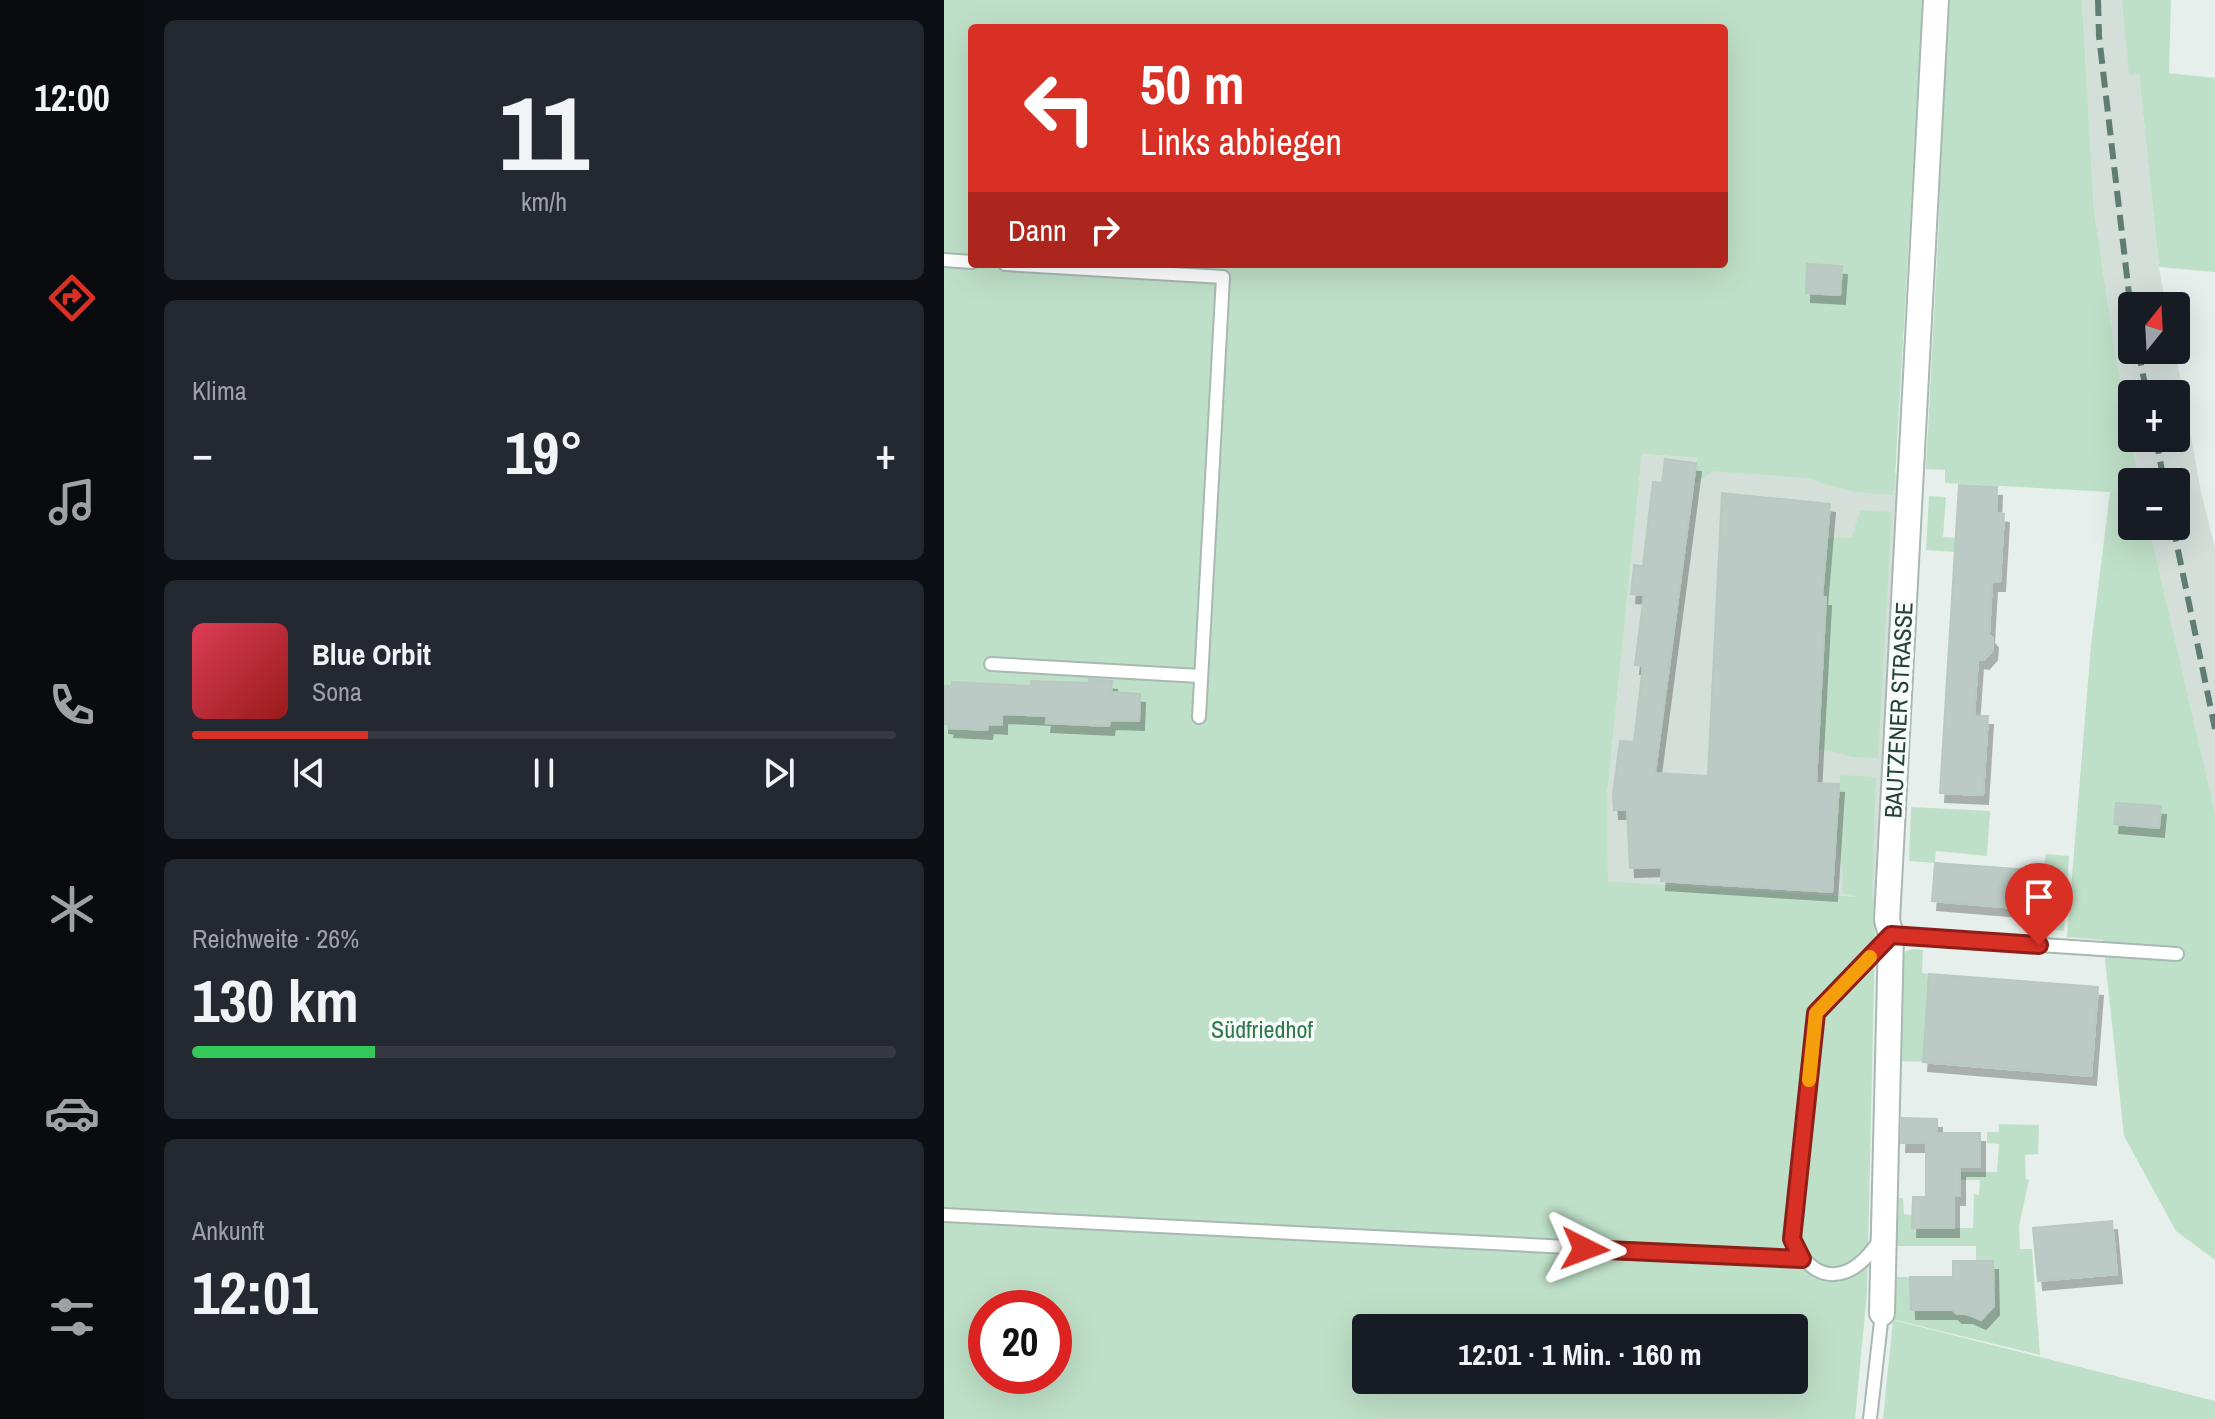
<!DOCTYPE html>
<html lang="de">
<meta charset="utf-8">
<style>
:root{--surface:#171b24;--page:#242831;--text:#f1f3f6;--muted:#9ea1a6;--line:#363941;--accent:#d93025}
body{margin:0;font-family:"Archivo Narrow",sans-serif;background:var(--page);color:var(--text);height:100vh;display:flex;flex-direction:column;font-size:30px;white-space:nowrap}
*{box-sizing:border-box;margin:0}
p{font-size:26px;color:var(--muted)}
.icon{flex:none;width:44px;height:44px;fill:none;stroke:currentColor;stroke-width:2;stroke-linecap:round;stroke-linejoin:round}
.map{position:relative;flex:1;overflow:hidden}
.side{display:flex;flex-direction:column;gap:20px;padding:20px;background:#0d0f14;width:800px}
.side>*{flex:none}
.top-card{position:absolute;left:24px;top:24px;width:760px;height:244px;border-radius:8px;box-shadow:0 8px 32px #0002;background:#d93025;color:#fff;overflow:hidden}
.needle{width:52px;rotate:18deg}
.controls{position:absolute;left:1174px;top:292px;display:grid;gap:16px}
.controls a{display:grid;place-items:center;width:72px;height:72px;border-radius:8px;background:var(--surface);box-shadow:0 8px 32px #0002;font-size:40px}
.speed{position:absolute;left:24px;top:1290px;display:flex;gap:16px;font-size:40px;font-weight:700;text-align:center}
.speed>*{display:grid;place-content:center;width:104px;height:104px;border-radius:50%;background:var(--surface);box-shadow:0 8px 32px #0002;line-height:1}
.speed .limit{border:12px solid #d22;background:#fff;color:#111}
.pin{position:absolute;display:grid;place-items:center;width:68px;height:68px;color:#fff;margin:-82px -34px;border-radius:50% 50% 50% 0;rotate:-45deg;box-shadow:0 0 8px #0007}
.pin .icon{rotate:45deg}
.me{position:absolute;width:88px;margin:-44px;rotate:93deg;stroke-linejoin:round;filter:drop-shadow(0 0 6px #0008)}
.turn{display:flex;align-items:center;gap:28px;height:168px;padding:0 40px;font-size:36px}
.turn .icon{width:104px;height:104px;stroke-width:2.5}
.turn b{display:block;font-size:56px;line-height:68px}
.then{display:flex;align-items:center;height:76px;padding:0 40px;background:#0003;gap:16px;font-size:30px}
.big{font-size:60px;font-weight:700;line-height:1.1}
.side .card{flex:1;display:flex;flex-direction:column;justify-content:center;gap:12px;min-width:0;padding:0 28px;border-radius:12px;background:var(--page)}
.side .dial{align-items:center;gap:0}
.dial b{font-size:104px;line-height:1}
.song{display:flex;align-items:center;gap:24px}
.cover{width:96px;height:96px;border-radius:12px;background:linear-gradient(135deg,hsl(350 70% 55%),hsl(0 70% 35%))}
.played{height:8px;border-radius:4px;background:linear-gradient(90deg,var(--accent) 25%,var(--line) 25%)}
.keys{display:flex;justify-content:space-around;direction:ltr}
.heat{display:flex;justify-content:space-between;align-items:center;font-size:44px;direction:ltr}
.charge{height:12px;border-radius:6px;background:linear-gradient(90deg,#34c759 26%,var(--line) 0)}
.trip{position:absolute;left:408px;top:1314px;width:456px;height:80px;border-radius:8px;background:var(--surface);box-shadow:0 8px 32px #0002;font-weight:700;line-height:80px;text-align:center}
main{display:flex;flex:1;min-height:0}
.tabs{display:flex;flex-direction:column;width:144px;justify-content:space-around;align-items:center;background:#090b0e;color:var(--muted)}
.tabs .icon{width:56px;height:56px}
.tabs .current{color:var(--accent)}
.tabs b{font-size:36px;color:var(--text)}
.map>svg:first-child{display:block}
</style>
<main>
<nav class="tabs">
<b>12:00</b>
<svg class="icon current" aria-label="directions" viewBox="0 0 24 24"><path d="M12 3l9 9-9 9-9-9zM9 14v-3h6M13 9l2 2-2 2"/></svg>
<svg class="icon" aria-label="music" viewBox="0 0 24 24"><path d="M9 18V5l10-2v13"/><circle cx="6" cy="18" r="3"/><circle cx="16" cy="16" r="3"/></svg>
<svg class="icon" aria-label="phone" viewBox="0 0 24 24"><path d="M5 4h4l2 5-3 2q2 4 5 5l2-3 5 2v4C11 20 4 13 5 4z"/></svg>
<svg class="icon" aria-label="climate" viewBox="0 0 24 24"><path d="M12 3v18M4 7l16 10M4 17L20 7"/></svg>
<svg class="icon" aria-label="car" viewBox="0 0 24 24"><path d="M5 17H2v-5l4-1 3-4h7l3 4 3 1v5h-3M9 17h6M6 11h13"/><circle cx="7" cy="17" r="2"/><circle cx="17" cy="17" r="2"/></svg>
<svg class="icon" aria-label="filters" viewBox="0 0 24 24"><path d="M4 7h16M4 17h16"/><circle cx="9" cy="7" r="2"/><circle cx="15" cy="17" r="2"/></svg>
</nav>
<section class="side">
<div class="card dial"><b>11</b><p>km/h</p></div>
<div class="card"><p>Klima</p>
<div class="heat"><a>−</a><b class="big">19°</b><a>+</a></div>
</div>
<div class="card">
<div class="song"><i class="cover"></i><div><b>Blue Orbit</b><p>Sona</p></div></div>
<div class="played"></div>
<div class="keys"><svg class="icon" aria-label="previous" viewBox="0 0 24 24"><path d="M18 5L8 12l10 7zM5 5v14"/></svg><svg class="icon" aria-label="pause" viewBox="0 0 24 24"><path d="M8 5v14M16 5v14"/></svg><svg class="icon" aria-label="next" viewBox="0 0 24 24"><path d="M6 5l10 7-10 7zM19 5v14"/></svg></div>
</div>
<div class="card"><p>Reichweite · 26%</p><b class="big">130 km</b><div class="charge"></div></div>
<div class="card"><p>Ankunft</p><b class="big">12:01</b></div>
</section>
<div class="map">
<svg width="1271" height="1419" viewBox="0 0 1271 1419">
<defs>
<filter id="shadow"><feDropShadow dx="5" dy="9" stdDeviation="0" flood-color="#0004"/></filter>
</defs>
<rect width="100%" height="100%" fill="#e6efeb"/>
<g fill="#d4dfda" fill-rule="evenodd">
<path d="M1138,0H1191L1195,74L1215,267L1222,306H1188V350H1231L1257,492L1271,548V813L1205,526H1232V482H1195L1172,358L1150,210ZM1188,394H1232V438H1188Z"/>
<polygon points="698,454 958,474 932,898 664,881 663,796"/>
</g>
<g fill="#bfe0c8" fill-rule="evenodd">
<path d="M0,0H979L950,495L909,492L862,478L769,471L750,485L753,458L698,454L663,796L664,881L915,897L898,893L899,874L892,839L896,775L932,777L928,897L932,898L923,1293L911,1419H0ZM28,28H780V264H28ZM42,1308H110V1376H42ZM422,1328H850V1380H422Z"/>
<polygon points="1001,0 1138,0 1150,210 1172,358 1195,482 1188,482 1188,526 1205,526 1271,813 1271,1260 1232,1231 1180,1136 1159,940 1123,937 1147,646 1166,492 1001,483 1001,470 982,469 995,220"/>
<polygon points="1178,0 1227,0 1225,73 1271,78 1271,272 1215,267 1195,74 1185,75"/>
<polygon points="985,496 1002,497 999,537 1012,538 1011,552 982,550"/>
<polygon points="916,510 948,512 934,758 908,757 884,750 874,749 882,598 878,592 884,538 908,538"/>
<polygon points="967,807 1046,811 1043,856 992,851 991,863 965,861"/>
<path d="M1102,854L1125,856L1120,931L1085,928C1088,902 1099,880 1102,854Z"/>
<polygon points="969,949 979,950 978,973 985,974 979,1062 956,1061 959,957 962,951"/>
<path d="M1055,1124L1095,1125L1094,1154L1081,1155L1082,1179L1085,1180L1075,1226L1076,1249H1088L1096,1355L951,1320L952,1277H966L967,1310H1009L1013,1314C1023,1314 1029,1320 1039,1318L1050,1304L1049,1261H1032V1246H953V1198H959L960,1214L968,1215L969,1228H1029L1030,1194L1035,1195L1036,1180H989V1172H1053L1055,1144L1043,1143V1132H1055Z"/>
<polygon points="949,1320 1271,1401 1271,1419 939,1419"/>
</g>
<g fill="#bbcac4" stroke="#b8c9c2" stroke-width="2" filter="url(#shadow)">
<polygon points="863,264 898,266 896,295 862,293"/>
<polygon points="721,459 752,463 711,773 764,776 778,493 886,504 878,597 882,597 872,783 895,784 888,892 717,881 718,867 686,868 683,810 670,810 669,794 676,741 690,742 699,666 691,665 700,595 687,594 690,565 699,566 709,482 718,483"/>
<polygon points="1015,485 1053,487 1052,513 1060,514 1056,582 1048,582 1045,634 1049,639 1048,651 1040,660 1034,659 1030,716 1044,716 1039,795 996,793"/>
<polygon points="145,679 168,681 167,692 196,694 195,721 166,720 165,726 102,723 103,716 58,714 58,725 44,724 43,730 5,728 6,725 0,724 0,686 8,686 8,682 87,686 87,681 145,683"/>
<polygon points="1172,803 1217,806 1215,828 1170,824"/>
<polygon points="991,863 1100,871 1097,910 988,901"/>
<polygon points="985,974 1154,987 1147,1076 979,1062"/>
<polygon points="958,1118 993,1119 993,1133 1036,1133 1036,1167 1016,1167 1016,1196 1010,1196 1010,1228 968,1228 969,1197 982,1197 982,1143 957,1143"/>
<polygon points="1168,1221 1173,1274 1094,1281 1089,1228"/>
<polygon points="1009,1261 1049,1261 1050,1306 1037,1320 1024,1314 1013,1314 1009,1310 967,1310 966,1277 1009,1277"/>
</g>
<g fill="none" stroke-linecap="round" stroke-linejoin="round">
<g stroke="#a8b8b2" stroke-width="16">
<g id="lane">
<polyline points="0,260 28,262"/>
<polyline points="61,264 279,277 255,717"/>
<polyline points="47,664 256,676"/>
<polyline points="0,1215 858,1259"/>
<path d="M935,1241C907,1283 871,1288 848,1239L872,1013L947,935L1233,954"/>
<polyline points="926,1419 938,1313"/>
</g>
</g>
<g stroke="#a8b8b2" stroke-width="28">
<polyline id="street" points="938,1313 947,935 943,920 992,0"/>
</g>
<use href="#lane" stroke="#fff" stroke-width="12"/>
<use href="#street" stroke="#fff" stroke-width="24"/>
<g stroke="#5f7d75" stroke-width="6" stroke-dasharray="16 8" stroke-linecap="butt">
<polyline points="1154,0 1155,36 1188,320"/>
<polyline points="1194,350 1203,394"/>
<polyline points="1212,438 1220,482"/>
<polyline points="1229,526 1271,729"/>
</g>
</g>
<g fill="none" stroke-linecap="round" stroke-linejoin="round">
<g stroke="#8d1f18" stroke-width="20">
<polyline id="route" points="641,1249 858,1259 848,1239 872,1013 947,935 1095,945"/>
</g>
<use href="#route" stroke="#d93025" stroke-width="14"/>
<polyline stroke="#f59e0b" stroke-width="14" points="865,1080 872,1013 926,957"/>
</g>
<g text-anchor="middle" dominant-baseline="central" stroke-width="7" stroke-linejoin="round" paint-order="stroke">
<g font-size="24" fill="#24423a" stroke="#f7fbf9">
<text transform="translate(954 710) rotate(-87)">BAUTZENER STRASSE</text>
</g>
<g font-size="24" fill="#2d7a4b" stroke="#f7fbf9">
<text x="318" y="1029">Südfriedhof</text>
</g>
</g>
</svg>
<div class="controls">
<a><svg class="needle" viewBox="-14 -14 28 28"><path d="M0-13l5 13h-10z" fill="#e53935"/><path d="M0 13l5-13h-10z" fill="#9ea1a6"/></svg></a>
<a>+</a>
<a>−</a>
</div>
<div class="speed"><div class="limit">20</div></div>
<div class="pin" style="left:1095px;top:945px;background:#d93025"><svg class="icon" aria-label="arrive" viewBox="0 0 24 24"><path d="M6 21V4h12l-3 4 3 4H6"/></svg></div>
<svg class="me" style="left:641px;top:1249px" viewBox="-20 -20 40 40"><path d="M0-17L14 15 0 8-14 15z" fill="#d93025" stroke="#fff" stroke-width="4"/></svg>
<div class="trip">12:01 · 1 Min. · 160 m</div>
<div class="top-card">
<div class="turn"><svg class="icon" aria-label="left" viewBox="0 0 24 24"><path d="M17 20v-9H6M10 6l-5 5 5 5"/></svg><div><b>50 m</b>Links abbiegen</div></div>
<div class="then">Dann<svg class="icon" aria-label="right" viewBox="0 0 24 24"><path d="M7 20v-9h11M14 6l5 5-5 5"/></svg></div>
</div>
</div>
</main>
